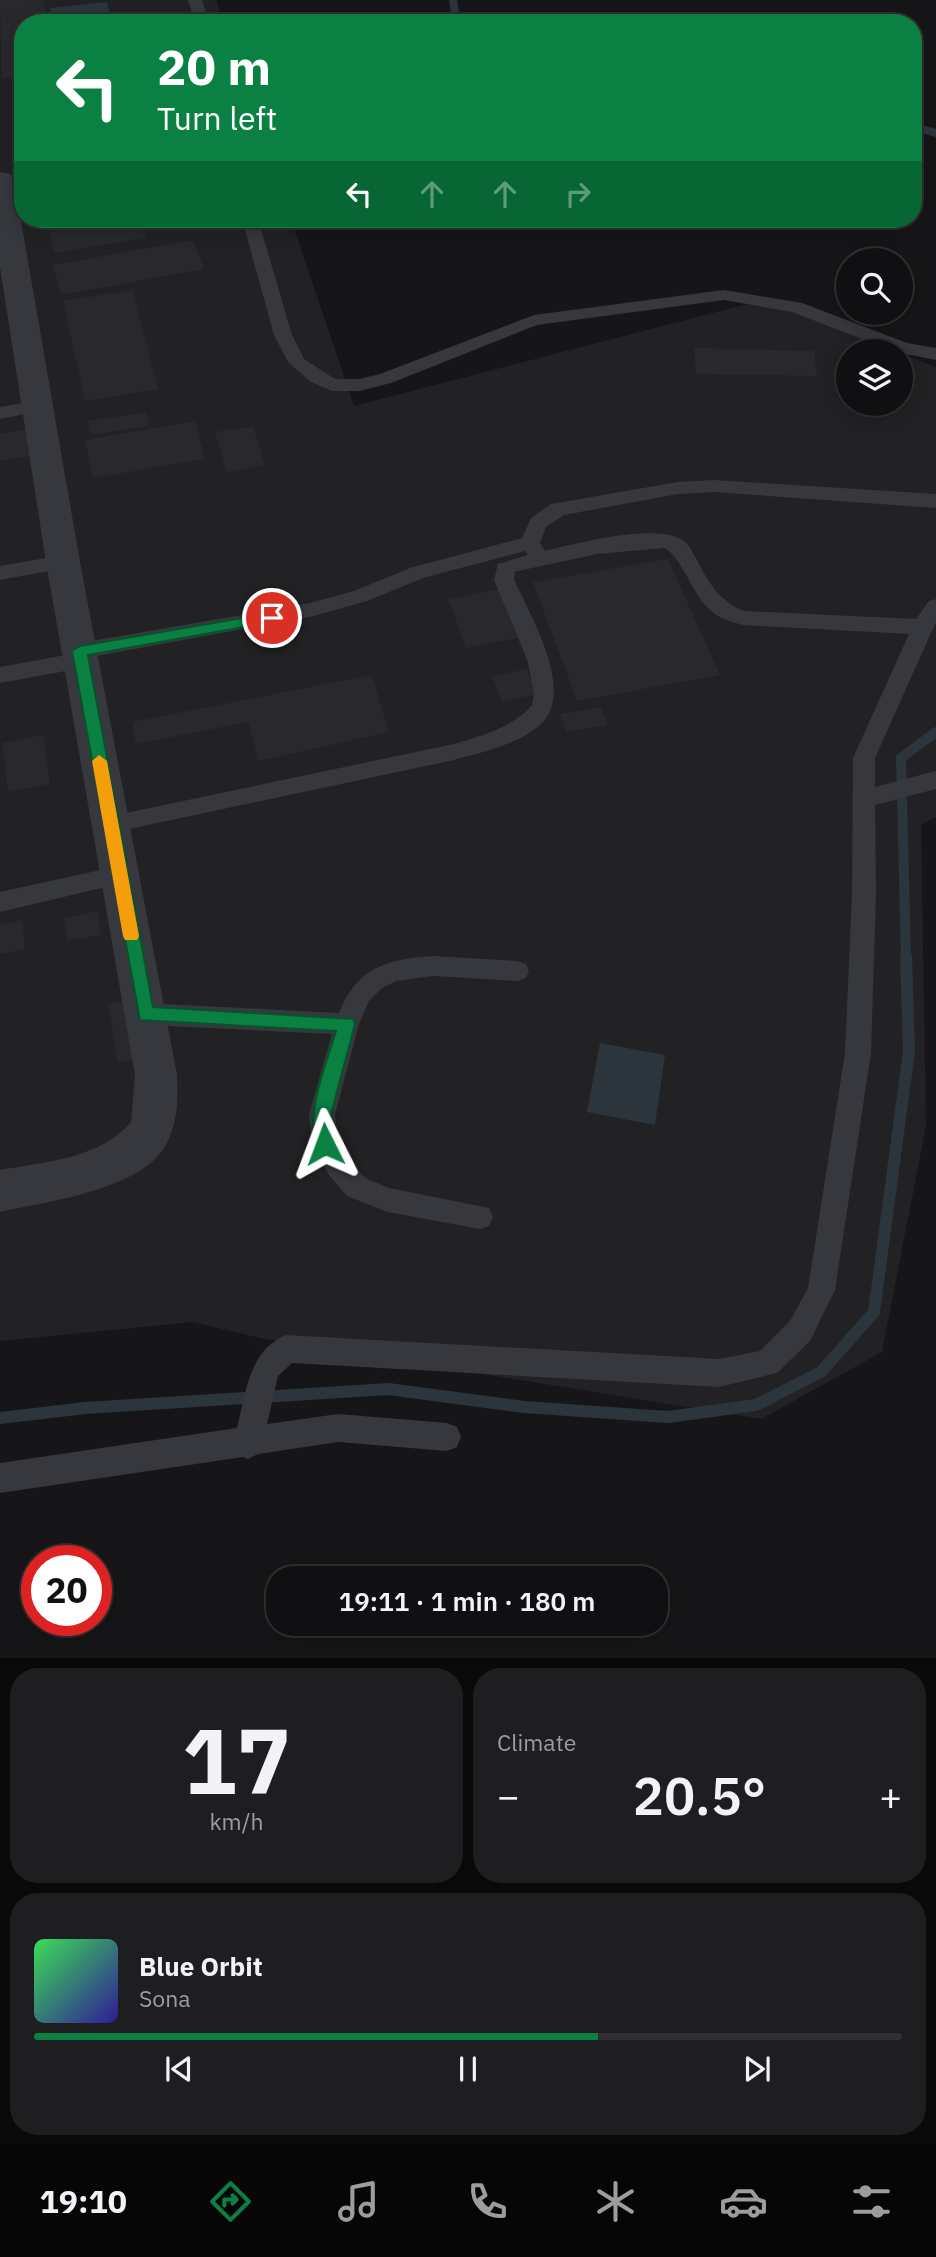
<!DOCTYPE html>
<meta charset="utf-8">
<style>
:root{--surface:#101012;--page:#1e1e20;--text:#f1f3f6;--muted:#9c9d9f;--line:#303032;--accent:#0b8043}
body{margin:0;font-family:"IBM Plex Sans",sans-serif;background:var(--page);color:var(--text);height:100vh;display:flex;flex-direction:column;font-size:26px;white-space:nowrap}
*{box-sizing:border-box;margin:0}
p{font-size:23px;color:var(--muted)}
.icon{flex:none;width:38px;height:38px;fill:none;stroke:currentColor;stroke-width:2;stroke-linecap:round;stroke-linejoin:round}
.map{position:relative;height:1658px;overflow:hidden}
.drawer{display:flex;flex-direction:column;gap:10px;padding:10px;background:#09090a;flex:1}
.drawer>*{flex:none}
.banner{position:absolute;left:14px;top:14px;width:908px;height:214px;border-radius:28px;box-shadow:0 4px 18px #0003,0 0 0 2px var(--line);background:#0b8043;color:#fff;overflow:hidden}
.fabs{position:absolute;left:836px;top:248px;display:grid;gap:14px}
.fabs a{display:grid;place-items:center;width:77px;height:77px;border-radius:50%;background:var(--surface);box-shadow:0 4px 18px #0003,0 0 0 2px var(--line);font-size:35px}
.speed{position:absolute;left:21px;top:1545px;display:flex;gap:14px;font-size:35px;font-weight:700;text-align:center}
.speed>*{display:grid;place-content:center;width:91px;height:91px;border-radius:50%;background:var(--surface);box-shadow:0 4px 18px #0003,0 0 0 2px var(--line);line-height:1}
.speed .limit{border:10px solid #d22;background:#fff;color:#111}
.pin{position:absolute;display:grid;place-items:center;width:60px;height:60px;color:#fff;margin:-30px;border:4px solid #fff;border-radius:50%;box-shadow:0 2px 7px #0007}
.me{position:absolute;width:77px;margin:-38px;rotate:357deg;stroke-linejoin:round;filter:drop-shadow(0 0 5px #0008)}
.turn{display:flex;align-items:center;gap:24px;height:147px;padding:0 28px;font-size:32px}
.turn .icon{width:91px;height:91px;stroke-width:2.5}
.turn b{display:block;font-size:49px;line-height:60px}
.lanes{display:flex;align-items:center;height:66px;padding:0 28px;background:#0003;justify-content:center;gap:35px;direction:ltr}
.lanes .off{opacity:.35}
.big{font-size:52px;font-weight:600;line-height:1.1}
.drawer .tile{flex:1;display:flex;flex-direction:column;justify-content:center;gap:10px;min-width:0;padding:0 24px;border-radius:28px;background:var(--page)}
.drawer .dial{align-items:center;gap:0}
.dial b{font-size:91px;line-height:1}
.song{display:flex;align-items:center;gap:21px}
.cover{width:84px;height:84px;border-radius:10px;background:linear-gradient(135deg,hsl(130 70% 55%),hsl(250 70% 35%))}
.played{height:7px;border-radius:4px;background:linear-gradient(90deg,var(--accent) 65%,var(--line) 65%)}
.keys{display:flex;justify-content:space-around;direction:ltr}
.heat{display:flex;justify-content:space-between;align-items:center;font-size:38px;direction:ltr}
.drawer .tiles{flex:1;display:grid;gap:10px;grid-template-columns:1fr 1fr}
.tile:last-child{grid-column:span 2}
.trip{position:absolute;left:266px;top:1566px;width:402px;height:70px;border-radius:28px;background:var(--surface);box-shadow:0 4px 18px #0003,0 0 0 2px var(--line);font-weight:600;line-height:70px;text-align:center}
.tab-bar{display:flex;height:112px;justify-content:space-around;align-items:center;background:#060607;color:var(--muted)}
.tab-bar .icon{width:49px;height:49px}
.tab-bar .on{color:var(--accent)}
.tab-bar b{font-size:32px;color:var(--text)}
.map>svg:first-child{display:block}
</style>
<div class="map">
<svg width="936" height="1659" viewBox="0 0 936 1659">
<rect width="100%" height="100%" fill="#161618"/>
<polygon fill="#222225" points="0,0 216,0 224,23 23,23 23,219 291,219 354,406 763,300 897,352 849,352 849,404 901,404 901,354 936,367 936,817 921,825 926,1126 882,1352 761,1419 260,1338 193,1322 0,1341"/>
<g fill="#2c353c">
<polygon points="107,2 112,23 53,23 50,8"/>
<polygon points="600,1043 665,1055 655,1125 587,1112"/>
</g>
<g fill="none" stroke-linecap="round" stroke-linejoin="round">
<g stroke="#2c353c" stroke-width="8">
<polyline points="453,0 457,23"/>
<polyline points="914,127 936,133"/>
</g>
<polyline stroke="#2c353c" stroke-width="10" points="906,958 901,758 936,732"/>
<polyline stroke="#2c353c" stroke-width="12" points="0,1418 85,1408 388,1389 524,1407 668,1417 756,1405 821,1372 874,1312 909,1051 906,956"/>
</g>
<g fill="#29292c">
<polygon points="0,0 43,0 48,23 23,23 23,76 2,79"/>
<polygon points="46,219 141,219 147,238 54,253"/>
<polygon points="193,240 204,269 61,295 53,265"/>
<polygon points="133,290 158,389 85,401 63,301"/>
<polygon points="694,348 814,351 817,376 696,374"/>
<polygon points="146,412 149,426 91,435 88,421"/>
<polygon points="195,421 205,459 93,478 85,440"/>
<polygon points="253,426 265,465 227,472 215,432"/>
<polygon points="34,428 38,455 0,461 0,434"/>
<polygon points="668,559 720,675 577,701 533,582"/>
<polygon points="500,589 517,638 466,648 448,599"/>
<polygon points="527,669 537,694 502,702 492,676"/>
<polygon points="372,675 389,732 259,761 248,722 136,744 132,722"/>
<polygon points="601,707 608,725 566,732 560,714"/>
<polygon points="43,735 50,784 8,792 2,743"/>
<polygon points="98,911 101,935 67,941 64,918"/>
<polygon points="22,920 25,949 0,954 0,925"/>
<polygon points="134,998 145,1057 118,1063 108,1004"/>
</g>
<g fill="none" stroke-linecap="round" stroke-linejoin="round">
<g fill="#37383d" fill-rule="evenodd">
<polygon points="188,0 202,0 209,23 195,23"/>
<polygon points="242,219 258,219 292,335 304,359 335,379 359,379 380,374 534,315 724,290 802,303 907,343 936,348 936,360 896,352 792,312 724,300 537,325 391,383 359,391 332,391 311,382 288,362 274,335"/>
<polygon points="39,400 46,402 48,406 46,410 0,419 0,407"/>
<path d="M714,480L936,494V508L714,492L678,494L564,515L546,527L540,543L545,551C575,544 660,521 685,542C690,546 693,554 697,560C708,582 720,602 744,611L916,619L929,601L936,599V622L875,758V787L936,771V789L875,805L876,893L871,1053L835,1290L810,1341L777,1373L719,1387L292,1363L278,1376L267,1424L338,1414L447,1423L457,1427L461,1437L457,1447L447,1451L338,1442L258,1454L248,1459L243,1457L0,1493V1463L237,1428C246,1394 248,1351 286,1335L719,1359L760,1351L790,1321L808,1288L845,1053L852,893L853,758L909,634L743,625C731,622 718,618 709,609C693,595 680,554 664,548L597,554L518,571L515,572L514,580C530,614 574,689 543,722C522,744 482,752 454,760L110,833L102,830L99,824L102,818L454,744C481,736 514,727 532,705L534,694L528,662L494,580L498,564L528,555L525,551L423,578L367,601L310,617L91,657L93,660L89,665L82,668L0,683V667L71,654L70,651L73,646L80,643L310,603L354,591L410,568L522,538L531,518L551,504L678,482Z"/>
<polygon points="63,555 70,557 73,562 70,567 0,580 0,566"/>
<polygon points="119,866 127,868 131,875 127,882 0,912 0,892"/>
<path d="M433,956L517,961L526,964L529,971L526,978L517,981L433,976L396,981L382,988L369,1001L359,1024L335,1114L338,1142L347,1159L365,1178L389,1188L489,1208L493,1217L489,1226L480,1229L388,1212L347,1196L329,1175L312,1144L309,1114L332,1034L146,1025L137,1021L134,1014L137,1007L146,1003L339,1013C357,967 388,959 433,956Z"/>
</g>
<path fill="#37383d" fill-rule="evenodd" d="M0,172L10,174L14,180L80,562L177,1075C178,1101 178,1125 164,1148C138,1190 45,1202 0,1212V1170C44,1162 100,1159 131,1122L135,1075L46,562L0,267Z"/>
</g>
<path fill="#0b8043" stroke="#07532c" stroke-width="2" d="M272,613L277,614L280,618L277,621L88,655L153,1007L353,1019L355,1024L331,1114L334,1144L332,1150L325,1152L319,1150C303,1115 326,1066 336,1031L140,1020L72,651L80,646Z"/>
<polygon fill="#f59e0b" points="99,755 107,761 139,936 137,940 125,940 123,936 92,761"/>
</svg>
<div class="fabs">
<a><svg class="icon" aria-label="search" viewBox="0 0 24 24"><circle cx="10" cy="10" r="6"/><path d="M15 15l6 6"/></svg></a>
<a><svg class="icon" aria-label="layers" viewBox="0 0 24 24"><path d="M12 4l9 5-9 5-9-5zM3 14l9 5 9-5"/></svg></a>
</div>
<div class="speed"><div class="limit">20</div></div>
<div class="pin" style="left:272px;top:618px;background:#d93025"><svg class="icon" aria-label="arrive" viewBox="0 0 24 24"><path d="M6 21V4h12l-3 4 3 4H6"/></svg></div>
<svg class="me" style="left:325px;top:1144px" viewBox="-20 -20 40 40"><path d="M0-17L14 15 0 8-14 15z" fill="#0b8043" stroke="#fff" stroke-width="4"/></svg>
<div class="trip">19:11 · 1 min · 180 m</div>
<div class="banner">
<div class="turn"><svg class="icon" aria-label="left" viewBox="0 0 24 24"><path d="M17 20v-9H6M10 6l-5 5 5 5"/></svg><div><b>20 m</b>Turn left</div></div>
<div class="lanes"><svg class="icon" aria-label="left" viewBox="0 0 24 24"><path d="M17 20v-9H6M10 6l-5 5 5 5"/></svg><svg class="icon off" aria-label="ahead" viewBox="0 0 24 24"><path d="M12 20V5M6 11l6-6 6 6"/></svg><svg class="icon off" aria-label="ahead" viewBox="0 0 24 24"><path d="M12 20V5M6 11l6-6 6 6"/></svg><svg class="icon off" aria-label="right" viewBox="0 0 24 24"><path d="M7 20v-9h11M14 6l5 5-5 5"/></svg></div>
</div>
</div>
<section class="drawer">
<div class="tiles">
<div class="tile dial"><b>17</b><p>km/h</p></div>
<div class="tile"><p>Climate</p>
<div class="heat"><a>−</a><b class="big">20.5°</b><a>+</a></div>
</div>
<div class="tile">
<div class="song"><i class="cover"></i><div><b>Blue Orbit</b><p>Sona</p></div></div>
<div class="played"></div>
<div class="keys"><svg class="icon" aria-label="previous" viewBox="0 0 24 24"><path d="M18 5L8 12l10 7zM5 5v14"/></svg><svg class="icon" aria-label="pause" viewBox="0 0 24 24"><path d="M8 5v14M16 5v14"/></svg><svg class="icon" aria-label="next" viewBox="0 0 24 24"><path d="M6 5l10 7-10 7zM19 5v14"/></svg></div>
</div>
</div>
</section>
<nav class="tab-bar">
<b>19:10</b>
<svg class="icon on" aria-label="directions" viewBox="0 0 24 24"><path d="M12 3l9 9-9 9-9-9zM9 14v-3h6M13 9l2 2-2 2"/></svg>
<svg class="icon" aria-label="music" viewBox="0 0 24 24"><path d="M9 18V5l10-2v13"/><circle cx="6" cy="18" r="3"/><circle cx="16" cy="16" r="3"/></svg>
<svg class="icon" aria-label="phone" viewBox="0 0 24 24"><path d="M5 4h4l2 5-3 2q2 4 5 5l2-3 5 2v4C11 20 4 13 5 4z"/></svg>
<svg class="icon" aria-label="climate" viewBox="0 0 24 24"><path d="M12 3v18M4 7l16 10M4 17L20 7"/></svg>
<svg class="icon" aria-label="car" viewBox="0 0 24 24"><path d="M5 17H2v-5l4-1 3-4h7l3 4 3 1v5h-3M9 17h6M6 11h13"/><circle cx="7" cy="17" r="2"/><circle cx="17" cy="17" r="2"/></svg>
<svg class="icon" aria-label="filters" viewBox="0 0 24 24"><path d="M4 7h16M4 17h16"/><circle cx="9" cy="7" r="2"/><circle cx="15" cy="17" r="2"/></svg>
</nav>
